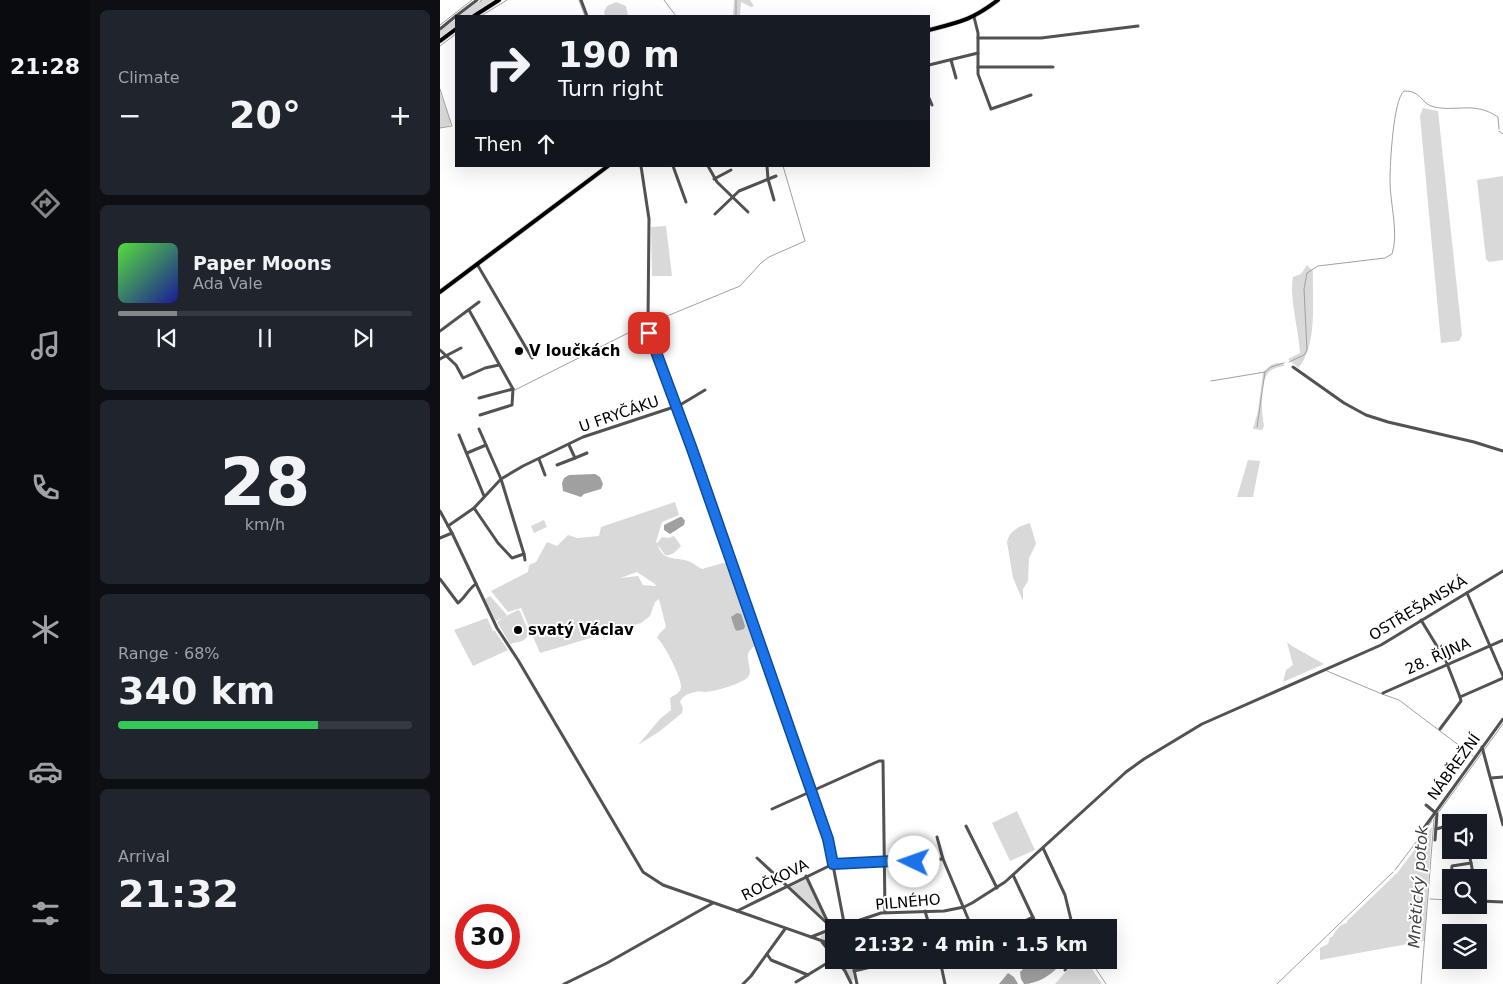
<!DOCTYPE html>
<meta charset="utf-8">
<style>
:root{--surface:#171b24;--page:#20242c;--text:#f1f3f6;--muted:#9ea1a6;--line:#363941;--accent:#858687}
body{margin:0;font-family:"DejaVu Sans",sans-serif;background:var(--page);color:var(--text);height:100vh;display:flex;flex-direction:column;font-size:19px;white-space:nowrap}
*{box-sizing:border-box;margin:0}
p{font-size:16px;color:var(--muted)}
.icon{flex:none;width:28px;height:28px;fill:none;stroke:currentColor;stroke-width:2;stroke-linecap:round;stroke-linejoin:round}
.map{position:relative;flex:1;overflow:hidden}
.side{display:flex;flex-direction:column;gap:10px;padding:10px;background:#0d0f14;width:350px}
.side>*{flex:none}
.banner{position:absolute;left:15px;top:15px;width:475px;height:152px;border-radius:0px;box-shadow:0 5px 20px #0002;background:#171b24;color:var(--text);overflow:hidden}
.fabs{position:absolute;left:1002px;top:814px;display:grid;gap:10px}
.fabs a{display:grid;place-items:center;width:45px;height:45px;border-radius:0px;background:var(--surface);box-shadow:0 5px 20px #0002;font-size:25px}
.speed{position:absolute;left:15px;top:904px;display:flex;gap:10px;font-size:25px;font-weight:700;text-align:center}
.speed>*{display:grid;place-content:center;width:65px;height:65px;border-radius:50%;background:var(--surface);box-shadow:0 5px 20px #0002;line-height:1}
.speed .limit{border:8px solid #d22;background:#fff;color:#111}
.pin{position:absolute;display:grid;place-items:center;width:42px;height:42px;color:#fff;margin:-21px;border-radius:10px;box-shadow:0 2px 8px #0006}
.me{position:absolute;width:55px;margin:-28px;rotate:273deg;stroke-linejoin:round;filter:drop-shadow(0 0 4px #0008)}
.turn{display:flex;align-items:center;gap:18px;height:105px;padding:0 20px;font-size:22px}
.turn .icon{width:65px;height:65px;stroke-width:2.5}
.turn b{display:block;font-size:35px;line-height:42px}
.then{display:flex;align-items:center;height:48px;padding:0 20px;background:#0003;gap:10px;font-size:19px}
.big{font-size:38px;font-weight:700;line-height:1.1}
.side .card{flex:1;display:flex;flex-direction:column;justify-content:center;gap:8px;min-width:0;padding:0 18px;border-radius:8px;background:var(--page)}
.side .dial{align-items:center;gap:0}
.dial b{font-size:65px;line-height:1}
.song{display:flex;align-items:center;gap:15px}
.cover{width:60px;height:60px;border-radius:8px;background:linear-gradient(135deg,hsl(110 70% 55%),hsl(240 70% 35%))}
.played{height:5px;border-radius:2px;background:linear-gradient(90deg,var(--accent) 20%,var(--line) 20%)}
.keys{display:flex;justify-content:space-around;direction:ltr}
.heat{display:flex;justify-content:space-between;align-items:center;font-size:28px;direction:ltr}
.charge{height:8px;border-radius:4px;background:linear-gradient(90deg,#34c759 68%,var(--line) 0)}
.trip{position:absolute;left:385px;top:919px;width:292px;height:50px;border-radius:0px;background:var(--surface);box-shadow:0 5px 20px #0002;font-weight:700;line-height:50px;text-align:center}
main{display:flex;flex:1;min-height:0}
.menu{display:flex;flex-direction:column;width:90px;justify-content:space-around;align-items:center;background:#090b0e;color:var(--muted)}
.menu .icon{width:35px;height:35px}
.menu .current{color:var(--accent)}
.menu b{font-size:22px;color:var(--text)}
.map>svg:first-child{display:block}
</style>
<main>
<nav class="menu">
<b>21:28</b>
<svg class="icon current" aria-label="directions" viewBox="0 0 24 24"><path d="M12 3l9 9-9 9-9-9zM9 14v-3h6M13 9l2 2-2 2"/></svg>
<svg class="icon" aria-label="music" viewBox="0 0 24 24"><path d="M9 18V5l10-2v13"/><circle cx="6" cy="18" r="3"/><circle cx="16" cy="16" r="3"/></svg>
<svg class="icon" aria-label="phone" viewBox="0 0 24 24"><path d="M5 4h4l2 5-3 2q2 4 5 5l2-3 5 2v4C11 20 4 13 5 4z"/></svg>
<svg class="icon" aria-label="climate" viewBox="0 0 24 24"><path d="M12 3v18M4 7l16 10M4 17L20 7"/></svg>
<svg class="icon" aria-label="car" viewBox="0 0 24 24"><path d="M5 17H2v-5l4-1 3-4h7l3 4 3 1v5h-3M9 17h6M6 11h13"/><circle cx="7" cy="17" r="2"/><circle cx="17" cy="17" r="2"/></svg>
<svg class="icon" aria-label="filters" viewBox="0 0 24 24"><path d="M4 7h16M4 17h16"/><circle cx="9" cy="7" r="2"/><circle cx="15" cy="17" r="2"/></svg>
</nav>
<section class="side">
<div class="card"><p>Climate</p>
<div class="heat"><a>−</a><b class="big">20°</b><a>+</a></div>
</div>
<div class="card">
<div class="song"><i class="cover"></i><div><b>Paper Moons</b><p>Ada Vale</p></div></div>
<div class="played"></div>
<div class="keys"><svg class="icon" aria-label="previous" viewBox="0 0 24 24"><path d="M18 5L8 12l10 7zM5 5v14"/></svg><svg class="icon" aria-label="pause" viewBox="0 0 24 24"><path d="M8 5v14M16 5v14"/></svg><svg class="icon" aria-label="next" viewBox="0 0 24 24"><path d="M6 5l10 7-10 7zM19 5v14"/></svg></div>
</div>
<div class="card dial"><b>28</b><p>km/h</p></div>
<div class="card"><p>Range · 68%</p><b class="big">340 km</b><div class="charge"></div></div>
<div class="card"><p>Arrival</p><b class="big">21:32</b></div>
</section>
<div class="map">
<svg width="1063" height="984" viewBox="0 0 1063 984">
<rect width="100%" height="100%" fill="#fff"/>
<g fill="#d9d9d9" fill-rule="evenodd">
<polygon points="40,0 54,0 29,16 19,16"/>
<polygon points="294,0 310,0 314,6 311,7 301,2 300,16 293,16"/>
<polygon points="176,2 186,6 188,16 165,16 164,12 167,6"/>
<polygon points="16,19 16,25 0,38 0,31"/>
<polygon points="0,91 11,123 9,126 0,128"/>
<polygon points="983,108 998,111 1022,335 1019,341 1001,343 980,116"/>
<polygon points="1063,176 1063,260 1049,262 1046,259 1037,180"/>
<polygon points="226,226 232,276 212,276 211,227"/>
<path d="M867,265L873,271C872,299 878,344 859,367L860,369L848,359L860,353C859,330 849,298 853,277L861,274Z"/>
<path d="M837,363H843L844,366C839,367 834,368 830,371C818,382 822,412 824,426L822,430L813,429L818,411L823,372L831,365Z"/>
<polygon points="808,460 820,461 813,497 797,497"/>
<path d="M235,502L239,515L222,522L216,542L217,543L222,537L228,538L234,536L241,546C236,551 233,556 225,555L218,545C222,561 235,557 248,561C253,563 258,567 262,569L283,563L289,564L317,645C296,655 320,672 304,680C293,686 279,690 266,692C263,692 259,691 255,692C249,693 241,697 240,702L243,708L242,713L220,731L198,745L220,719L231,710L230,698C234,695 241,693 241,687C242,679 224,643 217,638L219,634L226,627L219,599L215,602L210,616L201,623L100,653L81,608L68,612L51,591L88,572L89,565L96,562L107,542L117,546L128,535L137,538L159,536L161,527ZM197,572L215,584L216,586L203,585L198,576L180,578Z"/>
<polygon points="104,520 107,527 94,533 91,526"/>
<path d="M590,523L596,544L589,558L588,581L583,589V601L573,578L567,542C569,531 579,526 590,523Z"/>
<path d="M50,596L67,615L64,617L78,610L80,611L89,633C86,643 76,642 70,644L57,622L64,617L56,621L45,599Z"/>
<polygon points="47,618 53,631 55,631 68,650 33,666 14,630"/>
<polygon points="847,642 852,646 884,664 843,682 846,670 853,665"/>
<polygon points="577,811 595,850 570,861 552,823"/>
<path d="M992,827L984,941L880,960V948L888,944L890,937H892C895,931 900,924 907,923V921L957,873Z"/>
<polygon points="366,879 385,919 350,887"/>
<polygon points="394,931 394,943 380,938 382,935"/>
<polygon points="397,960 410,960 414,979 411,981"/>
<polygon points="636,960 646,960 662,984 615,984"/>
</g>
<g fill="#a0a0a0">
<polygon points="155,474 160,477 163,484 161,489 144,494 141,497 123,491 122,483 124,478 129,475"/>
<polygon points="240,517 242,517 245,521 244,525 230,534 224,530 224,525"/>
<polygon points="297,613 301,614 305,626 304,629 297,631 295,629 291,617"/>
<path d="M592,960H615L618,967C610,976 596,984 584,984L581,979L580,972Z"/>
<polygon points="568,973 574,977 578,984 559,984"/>
</g>
<g fill="none" stroke-linecap="round" stroke-linejoin="round">
<g stroke="#a0a0a0" stroke-width="1">
<polyline points="139,0 145,16"/>
<polyline points="224,0 236,16"/>
<polyline points="40,2 42,0"/>
<polyline points="41,16 67,0"/>
<polyline points="296,16 296,0"/>
<polyline points="0,25 32,0"/>
<polyline points="0,46 16,34"/>
<polyline points="0,89 12,126 0,128"/>
<polyline points="1059,131 1063,134"/>
<polyline points="210,323 300,286 321,263 329,257 365,241 343,166"/>
<path d="M849,362L864,355L867,350L864,289L867,273L878,266L945,258L952,254C959,234 950,203 950,181C950,165 953,100 964,91C981,90 981,104 994,107C1018,112 1034,101 1058,117L1059,129"/>
<polyline points="771,381 825,372 831,367 844,363"/>
<polyline points="75,390 206,324"/>
<polyline points="817,427 825,372"/>
<polyline points="887,671 942,694 959,700 1033,756"/>
<polyline points="998,813 1063,724"/>
<polyline points="955,870 992,821"/>
<polyline points="990,899 1011,900"/>
<polyline points="650,960 666,984"/>
<polyline points="837,984 953,872"/>
<polyline points="981,984 994,819 996,816"/>
</g>
<g stroke="#dbdbdb" stroke-width="5.5">
<g id="major">
<polyline points="34,16 59,0"/>
<path d="M489,30C520,22 532,20 558,0"/>
<polyline points="0,41 16,29"/>
<polyline points="0,292 168,166"/>
</g>
</g>
<g stroke="#525252" stroke-width="3">
<polyline points="141,0 147,16"/>
<polyline points="16,16 37,0"/>
<polyline points="534,17 538,33 538,74 551,109 591,95"/>
<polyline points="0,29 16,16"/>
<polyline points="538,38 601,38 698,26"/>
<polyline points="511,60 516,78"/>
<polyline points="489,65 538,53"/>
<polyline points="538,67 613,67"/>
<polyline points="489,98 492,105"/>
<polyline points="201,166 209,219 208,323 210,336 252,449 388,839 405,928"/>
<polyline points="233,166 246,202"/>
<polyline points="268,166 277,182 308,212"/>
<polyline points="327,166 328,179 334,200"/>
<polyline points="274,179 291,170"/>
<polyline points="275,214 299,191 336,176"/>
<polyline points="37,264 92,358"/>
<polyline points="29,310 73,389 72,405 40,415"/>
<polyline points="0,331 39,302"/>
<polyline points="0,350 16,365 23,378 45,368 59,365"/>
<polyline points="0,359 21,348"/>
<polyline points="853,367 904,403 926,415 948,422 1034,442 1063,451"/>
<polyline points="39,398 73,389"/>
<polyline points="19,435 44,496"/>
<polyline points="129,445 135,458 147,453"/>
<polyline points="27,453 46,445"/>
<polyline points="99,459 105,475"/>
<polyline points="117,465 135,458"/>
<polyline points="34,508 58,543 72,558 84,554 61,479 39,429"/>
<polyline points="0,511 12,533 57,628 78,660 203,872 223,885 394,945"/>
<polyline points="8,526 34,508 61,479 83,466 143,437 240,405 265,390"/>
<polyline points="0,538 12,533"/>
<polyline points="84,554 85,560"/>
<path d="M0,579L18,603C25,598 29,588 36,584"/>
<polyline points="1027,593 1063,676"/>
<polyline points="981,620 1006,661 1020,697"/>
<polyline points="943,693 1063,640"/>
<polyline points="1000,729 1021,701 1020,697 1063,678"/>
<polyline points="1042,747 1063,825"/>
<polyline points="1051,778 1063,777"/>
<polyline points="986,805 997,814 995,840"/>
<polyline points="332,809 439,761 443,761 445,912"/>
<polyline points="526,826 557,888"/>
<polyline points="984,828 1063,719"/>
<polyline points="996,829 1011,825"/>
<polyline points="497,837 503,859 532,928"/>
<polyline points="603,848 625,895 633,928"/>
<polyline points="1029,853 1031,863"/>
<polyline points="317,858 389,925"/>
<polyline points="474,860 474,879 482,879"/>
<polyline points="573,875 598,928"/>
<polyline points="366,876 391,929"/>
<polyline points="1011,878 1012,866 1031,863 1034,878"/>
<polyline points="1039,901 1063,902"/>
<polyline points="297,911 393,864 503,859"/>
<polyline points="485,911 490,928"/>
<polyline points="578,924 593,917"/>
<polyline points="396,928 441,913 504,911 524,907 532,903 565,882 686,772 704,759 762,724 941,645 1063,571"/>
<polyline points="371,937 394,928"/>
<polyline points="382,942 394,957"/>
<polyline points="327,954 331,960 368,975"/>
<polyline points="396,960 405,971 411,983"/>
<polyline points="412,960 417,984"/>
<polyline points="500,960 505,984"/>
<polyline points="625,970 632,960"/>
<polyline points="414,971 461,960"/>
<polyline points="356,982 394,959"/>
<polyline points="124,984 167,963 273,903"/>
<polyline points="303,984 311,976 345,929"/>
</g>
<use href="#major" stroke="#000" stroke-width="4"/>
</g>
<g fill="none" stroke-linecap="round" stroke-linejoin="round">
<g stroke="#114b97" stroke-width="12">
<polyline id="route" points="209,333 252,449 388,839 393,864 474,860 474,862"/>
</g>
<use href="#route" stroke="#1a73e8" stroke-width="9"/>
</g>
<g fill="#000" stroke="#fff" stroke-width="2">
<circle cx="79" cy="351" r="5"/>
<circle cx="78" cy="630" r="5"/>
</g>
<g text-anchor="middle" dominant-baseline="central" stroke-width="4" stroke-linejoin="round" paint-order="stroke">
<g font-size="15" font-weight="bold" fill="#000" stroke="#fff" text-anchor="start">
<text x="89" y="351">V loučkách</text>
<text x="88" y="630">svatý Václav</text>
</g>
<g font-size="15" fill="#000" stroke="#fff">
<text transform="translate(179 414) rotate(-19)">U FRYČÁKU</text>
<text transform="translate(978 608) rotate(-31)">OSTŘEŠANSKÁ</text>
<text transform="translate(998 656) rotate(-24)">28. ŘÍJNA</text>
<text transform="translate(1014 767) rotate(-54)">NÁBŘEŽNÍ</text>
<text transform="translate(335 880) rotate(-27)">ROČKOVA</text>
<text transform="translate(468 902) rotate(-5)">PILNÉHO</text>
</g>
<g font-size="16" font-style="italic" fill="#414141" stroke="#fff">
<text transform="translate(978 887) rotate(-86)">Mnětický potok</text>
</g>
</g>
</svg>
<div class="fabs">
<a><svg class="icon" aria-label="sound" viewBox="0 0 24 24"><path d="M4 9h4l5-4v14l-5-4H4zM17 9q2 3 0 6"/></svg></a>
<a><svg class="icon" aria-label="search" viewBox="0 0 24 24"><circle cx="10" cy="10" r="6"/><path d="M15 15l6 6"/></svg></a>
<a><svg class="icon" aria-label="layers" viewBox="0 0 24 24"><path d="M12 4l9 5-9 5-9-5zM3 14l9 5 9-5"/></svg></a>
</div>
<div class="speed"><div class="limit">30</div></div>
<div class="pin" style="left:209px;top:333px;background:#d93025"><svg class="icon" aria-label="arrive" viewBox="0 0 24 24"><path d="M6 21V4h12l-3 4 3 4H6"/></svg></div>
<svg class="me" style="left:474px;top:862px" viewBox="-20 -20 40 40"><circle r="19" fill="#fff"/><path d="M0-13L10 11 0 6-10 11z" fill="#1a73e8"/></svg>
<div class="trip">21:32 · 4 min · 1.5 km</div>
<div class="banner">
<div class="turn"><svg class="icon" aria-label="right" viewBox="0 0 24 24"><path d="M7 20v-9h11M14 6l5 5-5 5"/></svg><div><b>190 m</b>Turn right</div></div>
<div class="then">Then<svg class="icon" aria-label="ahead" viewBox="0 0 24 24"><path d="M12 20V5M6 11l6-6 6 6"/></svg></div>
</div>
</div>
</main>
